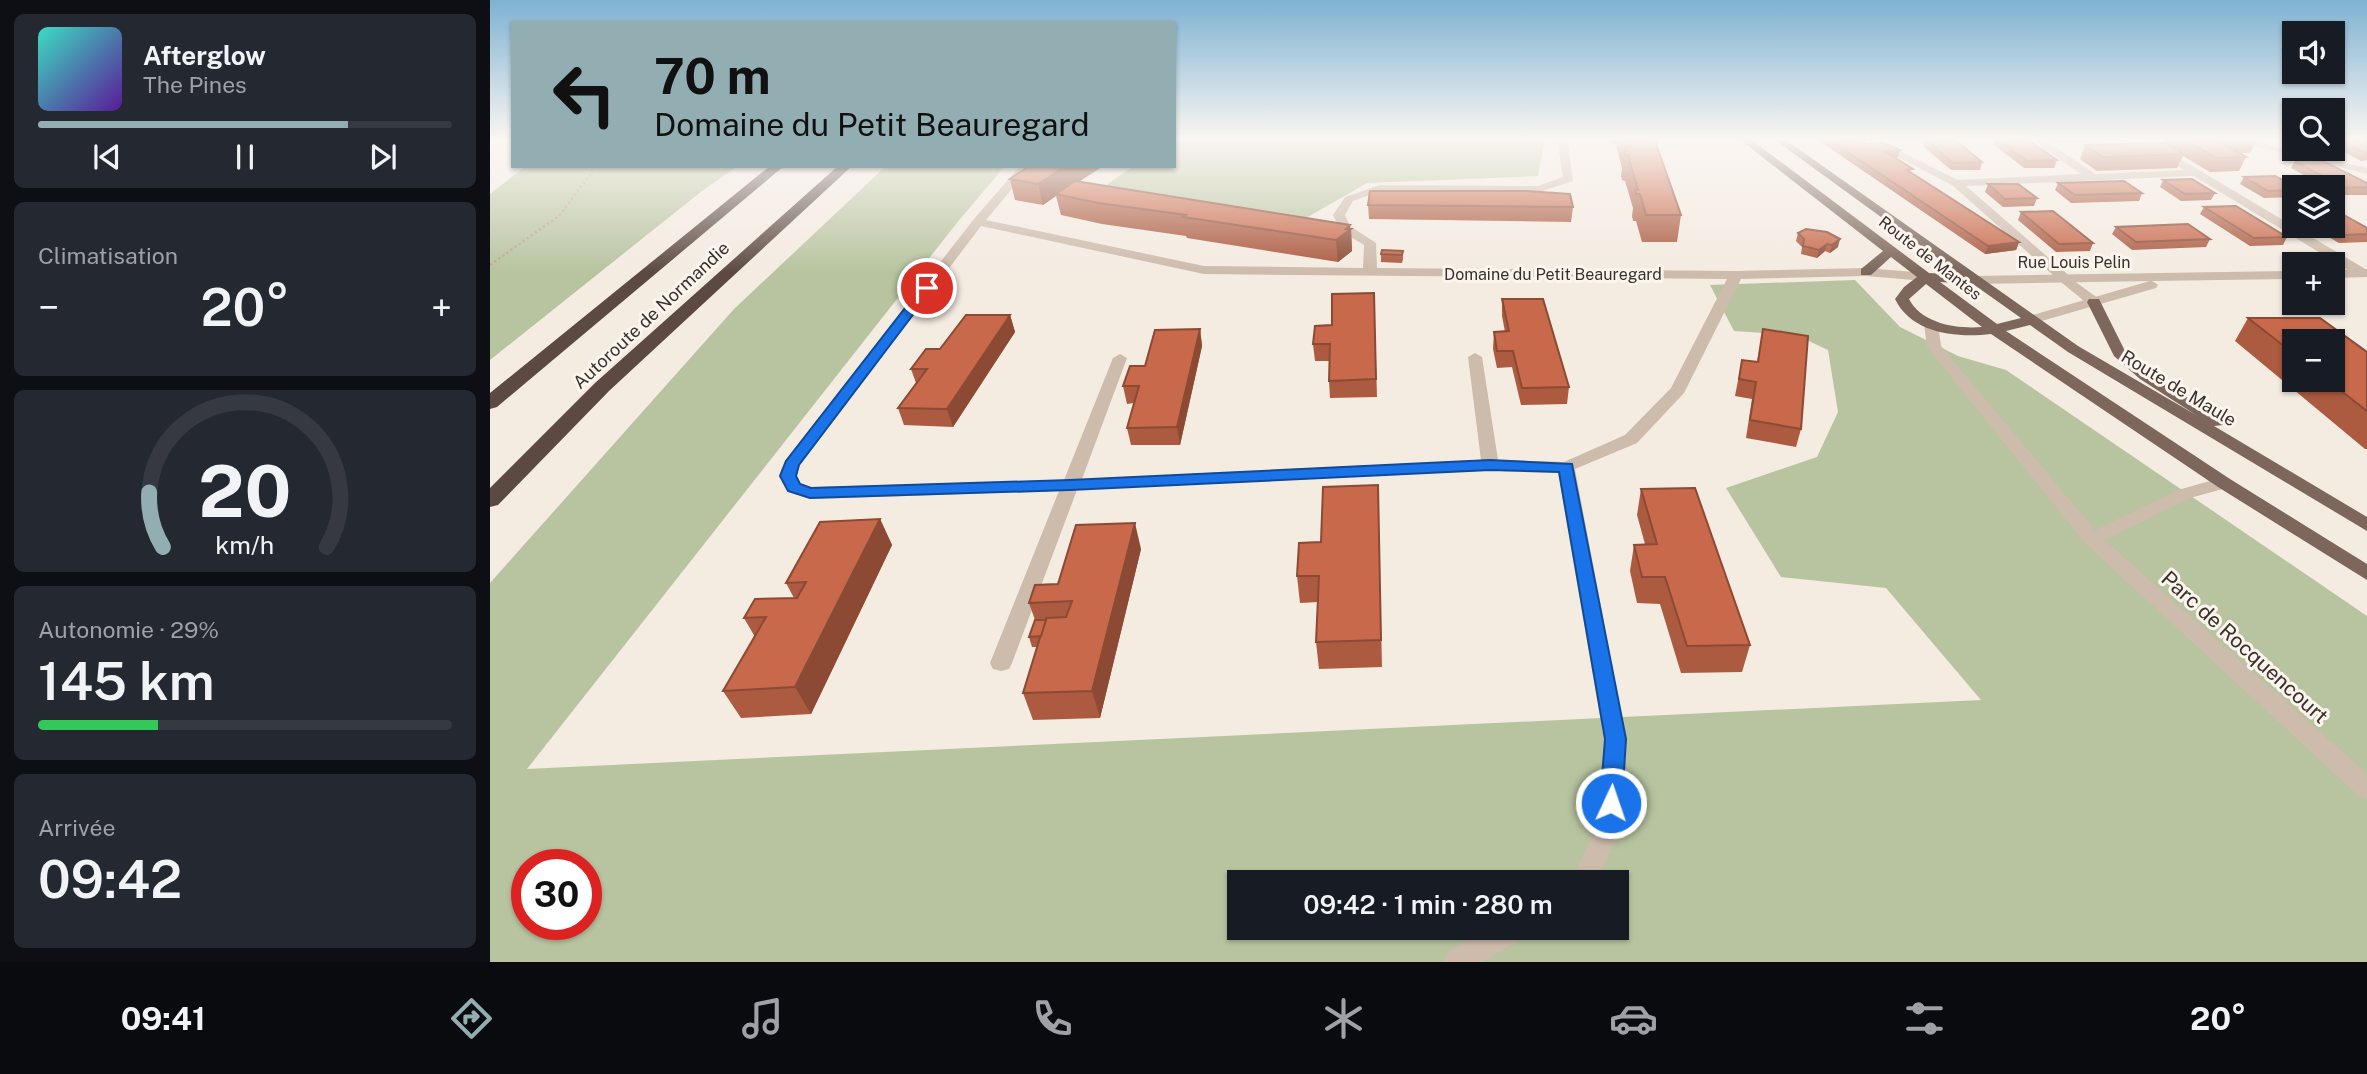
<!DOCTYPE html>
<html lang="fr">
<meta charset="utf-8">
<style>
:root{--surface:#171b24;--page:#242831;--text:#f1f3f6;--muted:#9ea1a6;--line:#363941;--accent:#92aeb2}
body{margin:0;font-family:"Public Sans",sans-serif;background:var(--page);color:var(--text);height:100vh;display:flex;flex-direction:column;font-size:26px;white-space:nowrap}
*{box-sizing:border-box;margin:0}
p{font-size:23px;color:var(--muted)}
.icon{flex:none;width:38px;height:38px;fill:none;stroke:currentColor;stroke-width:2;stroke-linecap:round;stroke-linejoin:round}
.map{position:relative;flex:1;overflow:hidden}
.panel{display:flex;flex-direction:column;gap:14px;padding:14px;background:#0d0f14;width:490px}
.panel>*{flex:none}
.hud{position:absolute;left:21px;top:21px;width:665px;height:147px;border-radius:0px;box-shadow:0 2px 5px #0004;background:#92aeb2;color:#111;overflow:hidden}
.controls{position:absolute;left:1792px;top:21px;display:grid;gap:14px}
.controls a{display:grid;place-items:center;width:63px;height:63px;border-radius:0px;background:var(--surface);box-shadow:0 2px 5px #0004;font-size:35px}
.speed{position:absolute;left:21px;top:849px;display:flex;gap:14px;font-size:35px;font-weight:700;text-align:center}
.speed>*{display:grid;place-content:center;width:91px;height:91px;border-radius:50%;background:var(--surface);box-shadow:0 2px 5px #0004;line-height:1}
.speed .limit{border:10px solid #d22;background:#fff;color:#111}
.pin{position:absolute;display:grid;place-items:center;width:60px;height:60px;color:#fff;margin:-30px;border:4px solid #fff;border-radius:50%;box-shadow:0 2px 7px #0007}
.me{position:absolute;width:77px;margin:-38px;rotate:3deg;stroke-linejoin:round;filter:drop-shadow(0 0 5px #0008)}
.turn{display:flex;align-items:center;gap:24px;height:147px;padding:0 28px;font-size:32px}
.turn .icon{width:91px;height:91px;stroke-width:2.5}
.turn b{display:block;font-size:49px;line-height:60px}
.big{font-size:52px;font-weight:600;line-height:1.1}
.panel .widget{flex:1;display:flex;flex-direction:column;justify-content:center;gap:10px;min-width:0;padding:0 24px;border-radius:10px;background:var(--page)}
.panel .dial{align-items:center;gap:0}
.dial svg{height:182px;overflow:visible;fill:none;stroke:var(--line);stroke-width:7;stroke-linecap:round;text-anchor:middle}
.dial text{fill:var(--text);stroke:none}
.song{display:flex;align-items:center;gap:21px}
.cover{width:84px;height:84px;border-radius:10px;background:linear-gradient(135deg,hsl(170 70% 55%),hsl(270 70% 35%))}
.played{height:7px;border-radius:4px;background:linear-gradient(90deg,var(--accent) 75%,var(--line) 75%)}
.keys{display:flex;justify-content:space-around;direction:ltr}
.heat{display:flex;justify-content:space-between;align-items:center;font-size:38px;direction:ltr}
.charge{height:10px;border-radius:5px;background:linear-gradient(90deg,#34c759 29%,var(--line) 0)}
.trip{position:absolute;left:737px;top:870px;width:402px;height:70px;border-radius:0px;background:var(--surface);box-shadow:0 2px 5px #0004;font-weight:600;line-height:70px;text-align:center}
.dock{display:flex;height:112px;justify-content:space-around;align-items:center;background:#090b0e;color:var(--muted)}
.dock .icon{width:49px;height:49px}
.dock .active{color:var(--accent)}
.dock b{font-size:32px;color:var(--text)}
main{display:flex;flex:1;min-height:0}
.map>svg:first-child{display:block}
</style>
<main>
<section class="panel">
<div class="widget">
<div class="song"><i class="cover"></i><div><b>Afterglow</b><p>The Pines</p></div></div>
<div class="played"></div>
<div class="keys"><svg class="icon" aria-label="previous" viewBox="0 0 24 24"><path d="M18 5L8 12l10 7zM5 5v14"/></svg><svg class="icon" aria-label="pause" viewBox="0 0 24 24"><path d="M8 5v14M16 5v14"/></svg><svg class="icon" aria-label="next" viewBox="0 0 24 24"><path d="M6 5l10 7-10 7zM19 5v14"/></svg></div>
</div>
<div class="widget"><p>Climatisation</p>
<div class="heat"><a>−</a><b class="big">20°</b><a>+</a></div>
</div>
<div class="widget dial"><svg viewBox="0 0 100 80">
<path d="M14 69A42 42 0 1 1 86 69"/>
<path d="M14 69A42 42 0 0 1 8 45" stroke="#92aeb2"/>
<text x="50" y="56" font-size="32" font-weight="700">20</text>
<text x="50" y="72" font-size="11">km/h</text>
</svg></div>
<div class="widget"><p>Autonomie · 29%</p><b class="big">145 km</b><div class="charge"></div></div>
<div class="widget"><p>Arrivée</p><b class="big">09:42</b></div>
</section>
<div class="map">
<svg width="1877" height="962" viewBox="0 0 1877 962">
<rect width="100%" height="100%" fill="#f4ebe1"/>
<g fill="#b8c4a0" fill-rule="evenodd">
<polygon points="684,138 1055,138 1048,176 877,183 809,222 608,191 643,166 684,166"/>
<polygon points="36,166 248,166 212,191 0,360 0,194"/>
<path d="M396,166H515L470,219L37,769L1491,700L1396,588L1291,577L1236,488L1327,457L1348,412L1338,350L1306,335L1244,331L1220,285L1365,280L1410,327L1468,356L1516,370L1877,616V962H0V583L244,309ZM37,864H96V924H37ZM749,882H1127V928H749Z"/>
</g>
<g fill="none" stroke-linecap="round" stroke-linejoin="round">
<polyline stroke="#b9a596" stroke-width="2.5" stroke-dasharray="2.5 2.5" stroke-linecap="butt" points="0,265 70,215 102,172 101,166"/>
<g fill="#cdbbac" fill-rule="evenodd">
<polygon points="1576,275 1609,299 1609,305 1599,305 1571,282 1569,279"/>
<polygon points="1734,477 1740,479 1743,483 1740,487 1700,498 1609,543 1595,543 1593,539 1595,535 1688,490"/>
</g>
<g fill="#cdbbac" fill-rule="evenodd">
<path d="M1067,138H1077L1083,181L1049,192L891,191L863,201L855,215L860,226L886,243L887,268L1246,271L1376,268L1436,273L1443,277L1436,281L1376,276L1251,279L1194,393L1147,443L1085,469L1136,739L1132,825L1106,882H1080L1108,825L1114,739L1068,472L1000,470L587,490L522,663L519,669L511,671L503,669L500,663L569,491L320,499L298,492L289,476L295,461L484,219L530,166H541L496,220L714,266L873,268L874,245L851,231L843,215L855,197L890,185L1048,186L1073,177ZM491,226L714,274L1237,279L1181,388L1135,435L1074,462L1008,460L992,357L985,353L978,357L991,460L592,479L637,358L630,354L623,358L574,480L321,487L311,484L307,476L309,466Z"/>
<polygon points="1371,138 1383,138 1468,180 1591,174 1545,142 1546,138 1622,138 1617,141 1560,143 1605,174 1694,170 1643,138 1655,138 1877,270 1877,276 1868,276 1704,176 1476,186 1583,279 1576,283 1571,282 1462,185"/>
<polygon points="1732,138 1748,138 1877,168 1877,174"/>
<polygon points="1441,320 1448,324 1451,346 1609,535 1877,774 1877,799 1869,796 1595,543 1437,347 1434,324"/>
<polygon points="1000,928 1037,928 1034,937 993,962 953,962 957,952"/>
</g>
<g fill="#cdbbac" fill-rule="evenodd">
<polygon points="1877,269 1877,277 1843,278 1843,270"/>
<polygon points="1804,271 1804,279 1662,281 1668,285 1666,288 1541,324 1534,320 1536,317 1660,281 1484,284 1477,280 1484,276"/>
</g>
<path fill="#7d675c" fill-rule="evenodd" d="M1248,138H1259L1439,273L1471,275L1282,138H1293L1588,346L1706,415L1650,379L1624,356L1597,302L1599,299H1609L1635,351L1660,373L1735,422L1733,425L1724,426L1877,517V531L1578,352L1540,325L1516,331L1740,479L1877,564V580L1728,487L1501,334C1467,338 1422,334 1405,299L1414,287L1427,277L1401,257L1381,275H1371V269L1393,251ZM1450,282L1483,284L1531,318L1507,324ZM1436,284L1492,327C1467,329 1432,324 1419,299Z"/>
<g fill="#5c4a42" fill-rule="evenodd">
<polygon points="280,166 294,166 7,407 0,409 0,393"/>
<polygon points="348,166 362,166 119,391 8,505 0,507 0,488 105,383"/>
</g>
</g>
<g fill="#ac5a40" fill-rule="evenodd">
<polygon points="1122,138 1164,138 1191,215 1187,242 1152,242 1146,221 1143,221 1142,216 1143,208 1135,181 1132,180 1131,176 1132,168 1126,145 1121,142"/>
<polygon points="1325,138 1375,138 1374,142 1377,144 1410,150 1408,157 1405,158 1422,173 1529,242 1526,250 1495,254"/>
<polygon points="1399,138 1430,138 1429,140 1402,140"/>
<polygon points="1505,138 1567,160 1564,168 1534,168 1503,144"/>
<polygon points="1676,138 1763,138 1767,139 1760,153 1749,153 1756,157 1749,171 1720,172 1693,156 1687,168 1607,171 1590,159 1595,145 1674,143"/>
<polygon points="1843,138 1872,138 1877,140 1877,160 1871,161 1843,146"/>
<polygon points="1435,139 1492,162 1490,170 1461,170 1433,146"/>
<polygon points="1805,161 1877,183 1877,195 1850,195 1843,191 1843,187 1835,187 1801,168"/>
<polygon points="539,166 613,166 588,182 861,229 862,251 848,262 697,238 696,236 612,224 571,215 566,196 553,205 525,200 520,179"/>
<polygon points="1754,177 1804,187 1804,197 1774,198 1750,184"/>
<polygon points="1673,180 1725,193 1721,200 1691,201 1670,187"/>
<polygon points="1568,183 1652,193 1649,201 1581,203 1565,190"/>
<polygon points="1498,184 1547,198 1544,206 1513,207 1495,192"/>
<polygon points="1799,203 1804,203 1804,216 1795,211"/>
<polygon points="878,205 1083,207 1081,222 879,219"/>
<polygon points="1714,207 1797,237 1793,245 1760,246 1710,214"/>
<polygon points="1531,212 1603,243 1600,251 1566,252 1528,220"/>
<polygon points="1820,226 1843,226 1877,228 1877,242 1849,243"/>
<polygon points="1626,227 1720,239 1716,247 1642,250 1622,234"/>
<polygon points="1316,229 1348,247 1340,253 1335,251 1327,258 1311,254 1312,247 1306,241 1308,233"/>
<polygon points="913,251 913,259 912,263 891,262 891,254"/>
<polygon points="884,293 887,397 840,398 839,381 840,361 825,361 823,344 842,325"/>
<polygon points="1012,299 1079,387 1077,404 1031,405 1022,367 1007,368 1003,349 1004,332 1015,332 1012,316"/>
<polygon points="520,315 525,332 463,427 414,425 408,408 426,383 421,369"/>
<path d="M1758,318L1877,352V449H1875L1745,341ZM1804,341L1843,380H1804Z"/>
<polygon points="710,329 712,346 690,445 641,445 637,428 644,403 637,404 633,386 655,366"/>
<polygon points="1273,329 1311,429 1306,447 1256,438 1262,399 1245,396 1252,360 1267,362"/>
<polygon points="888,485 892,667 829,669 826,642 828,602 810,603 807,576 831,542"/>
<polygon points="1151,489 1260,645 1252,672 1191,673 1170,604 1147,603 1140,571 1144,545 1155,544 1147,515"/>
<polygon points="390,519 402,545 321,714 251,718 233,691 265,637 254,618 304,598 296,583"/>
<polygon points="651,549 610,718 543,720 533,693 547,647 542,647 539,637 545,620 539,603 568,584"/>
</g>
<g fill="#8c4a34">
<polygon points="1410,150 1408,157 1394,159 1396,152"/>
<polygon points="576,166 613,166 569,195 566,194 566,196 553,205 548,184"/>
<polygon points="860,225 860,230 861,229 862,251 848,262 846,240"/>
<polygon points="1350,239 1348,247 1340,253 1342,245"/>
<polygon points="1529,242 1526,250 1495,254 1498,246"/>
<polygon points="1337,244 1335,251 1327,258 1329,250"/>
<polygon points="520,315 525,332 463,427 457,409"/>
<polygon points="710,329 712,346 690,445 687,427"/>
<polygon points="390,519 402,545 321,714 305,687"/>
<polygon points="645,523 651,549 610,718 602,691"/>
</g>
<g fill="#c8694b" stroke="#8c4a34" stroke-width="2">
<polygon points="1133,138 1164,138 1191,215 1156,215 1150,194 1146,194 1145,190 1148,190 1138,155 1135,155 1134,151 1137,151"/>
<polygon points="1337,138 1375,138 1368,138 1377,144 1394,143 1410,150 1396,152 1423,169 1417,170 1529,242 1498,246"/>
<polygon points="1463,138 1492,162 1463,163 1435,139"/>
<polygon points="1506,138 1535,138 1567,160 1537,161"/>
<polygon points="1691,138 1763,138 1767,139 1727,141 1756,157 1727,158"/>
<polygon points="1844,138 1872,138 1877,140 1877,154"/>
<polygon points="1675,143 1694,154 1613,157 1595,145"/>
<polygon points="1805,161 1833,161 1877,183 1877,187 1854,188"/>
<polygon points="539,166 576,166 548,184 520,179"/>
<polygon points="1785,176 1805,187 1804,190 1778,191 1754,177"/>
<polygon points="1702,179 1725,193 1695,194 1673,180"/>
<polygon points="585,181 860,225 856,229 861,229 846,240 693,217 696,215 608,203 566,194"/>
<polygon points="1634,181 1652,193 1585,195 1568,183"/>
<polygon points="1498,184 1528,184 1547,198 1515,199"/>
<polygon points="880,191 1036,191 1080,194 1083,207 878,205"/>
<polygon points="1746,206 1797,237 1764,238 1714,207"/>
<polygon points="1843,209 1877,228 1877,234 1854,235 1838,226 1843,226"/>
<polygon points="1563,211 1603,243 1569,244 1531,212"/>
<polygon points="1698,224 1720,239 1646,242 1626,227"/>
<polygon points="1316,229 1337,232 1350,239 1342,245 1337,244 1329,250 1313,246 1314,239 1308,233"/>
<polygon points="892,250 913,251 912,255 891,254"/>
<polygon points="884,293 886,379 839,381 840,344 823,344 825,326 842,325 842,294"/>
<polygon points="1012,299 1053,299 1079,387 1032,388 1023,351 1007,351 1004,332 1019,331"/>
<polygon points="476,315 520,315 457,409 408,408 437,369 421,369 436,349 450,349"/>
<polygon points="1758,318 1830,318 1877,352 1877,411 1837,380 1843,380 1843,341 1804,341 1804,354"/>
<polygon points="710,329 687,427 637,428 649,386 633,386 640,366 655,366 665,330"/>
<polygon points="1273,329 1318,336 1311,429 1260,420 1266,382 1249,379 1252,360 1268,362"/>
<polygon points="888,485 891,640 826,642 829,576 807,576 809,543 831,542 833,487"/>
<polygon points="1205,488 1260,645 1197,646 1175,577 1152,577 1144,545 1167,544 1151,489"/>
<polygon points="390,519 305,687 233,691 276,617 254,618 265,599 307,598 316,582 296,583 330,522"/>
<polygon points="645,523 602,691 533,693 556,618 576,617 582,601 539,603 545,585 568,584 586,525"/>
<polygon points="545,620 556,620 551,636 539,637"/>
</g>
<linearGradient id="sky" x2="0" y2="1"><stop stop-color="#7eb2d2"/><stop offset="0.51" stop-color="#faf6f2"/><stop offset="1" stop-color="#faf6f2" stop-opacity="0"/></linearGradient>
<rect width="1877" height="272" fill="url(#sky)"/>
<polygon fill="#1a73e8" stroke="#114b97" stroke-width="2" points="437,284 441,285 441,291 309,465 306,476 310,484 321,488 580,480 1000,460 1082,464 1136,739 1132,803 1129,810 1121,813 1113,810 1110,803 1115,739 1069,472 1000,470 580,490 320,498 298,491 290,476 296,461 433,285"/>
<g text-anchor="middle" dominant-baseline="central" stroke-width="6" stroke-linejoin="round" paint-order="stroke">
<g font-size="16" fill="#3b302b" stroke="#fbf5ee">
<text transform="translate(1440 258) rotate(38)">Route de Mantes</text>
<text x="1584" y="262">Rue Louis Pelin</text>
<text x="1063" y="274">Domaine du Petit Beauregard</text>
</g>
<g font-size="18" fill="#3b302b" stroke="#fbf5ee">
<text transform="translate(161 315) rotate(-43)">Autoroute de Normandie</text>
<text transform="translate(1689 388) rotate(31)">Route de Maule</text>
</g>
<g font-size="21" fill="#3b302b" stroke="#fbf5ee">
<text transform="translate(1755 647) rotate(42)">Parc de Rocquencourt</text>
</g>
</g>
</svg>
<div class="controls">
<a><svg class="icon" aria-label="sound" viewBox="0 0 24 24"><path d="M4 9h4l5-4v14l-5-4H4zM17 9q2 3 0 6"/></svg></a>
<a><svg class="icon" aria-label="search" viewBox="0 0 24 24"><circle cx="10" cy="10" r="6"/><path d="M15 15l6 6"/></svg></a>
<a><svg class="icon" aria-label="layers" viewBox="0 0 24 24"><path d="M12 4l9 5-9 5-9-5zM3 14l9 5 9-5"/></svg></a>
<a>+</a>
<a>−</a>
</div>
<div class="speed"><div class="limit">30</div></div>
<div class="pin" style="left:437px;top:288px;background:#d93025"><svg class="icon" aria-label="arrive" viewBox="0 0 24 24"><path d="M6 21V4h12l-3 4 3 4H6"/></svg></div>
<svg class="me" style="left:1121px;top:803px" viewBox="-20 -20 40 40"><circle r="17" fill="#1a73e8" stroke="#fff" stroke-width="3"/><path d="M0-11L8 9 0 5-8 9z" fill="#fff"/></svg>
<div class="trip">09:42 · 1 min · 280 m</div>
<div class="hud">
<div class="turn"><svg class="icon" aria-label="left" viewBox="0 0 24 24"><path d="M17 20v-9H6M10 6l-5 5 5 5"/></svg><div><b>70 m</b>Domaine du Petit Beauregard</div></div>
</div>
</div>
</main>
<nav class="dock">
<b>09:41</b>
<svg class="icon active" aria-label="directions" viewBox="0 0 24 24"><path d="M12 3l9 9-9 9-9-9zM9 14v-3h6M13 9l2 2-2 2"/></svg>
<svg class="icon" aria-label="music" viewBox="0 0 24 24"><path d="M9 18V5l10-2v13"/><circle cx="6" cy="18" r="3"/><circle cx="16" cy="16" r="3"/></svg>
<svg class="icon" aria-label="phone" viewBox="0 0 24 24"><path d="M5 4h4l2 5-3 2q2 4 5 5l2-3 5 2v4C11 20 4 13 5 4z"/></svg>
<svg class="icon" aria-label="climate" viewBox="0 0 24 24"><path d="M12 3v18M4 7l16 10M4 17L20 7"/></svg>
<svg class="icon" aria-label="car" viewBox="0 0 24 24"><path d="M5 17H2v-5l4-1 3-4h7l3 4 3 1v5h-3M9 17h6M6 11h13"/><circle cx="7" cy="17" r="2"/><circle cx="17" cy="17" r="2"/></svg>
<svg class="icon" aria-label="filters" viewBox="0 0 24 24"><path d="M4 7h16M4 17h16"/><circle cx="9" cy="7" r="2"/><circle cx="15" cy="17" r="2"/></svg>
<b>20°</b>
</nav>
